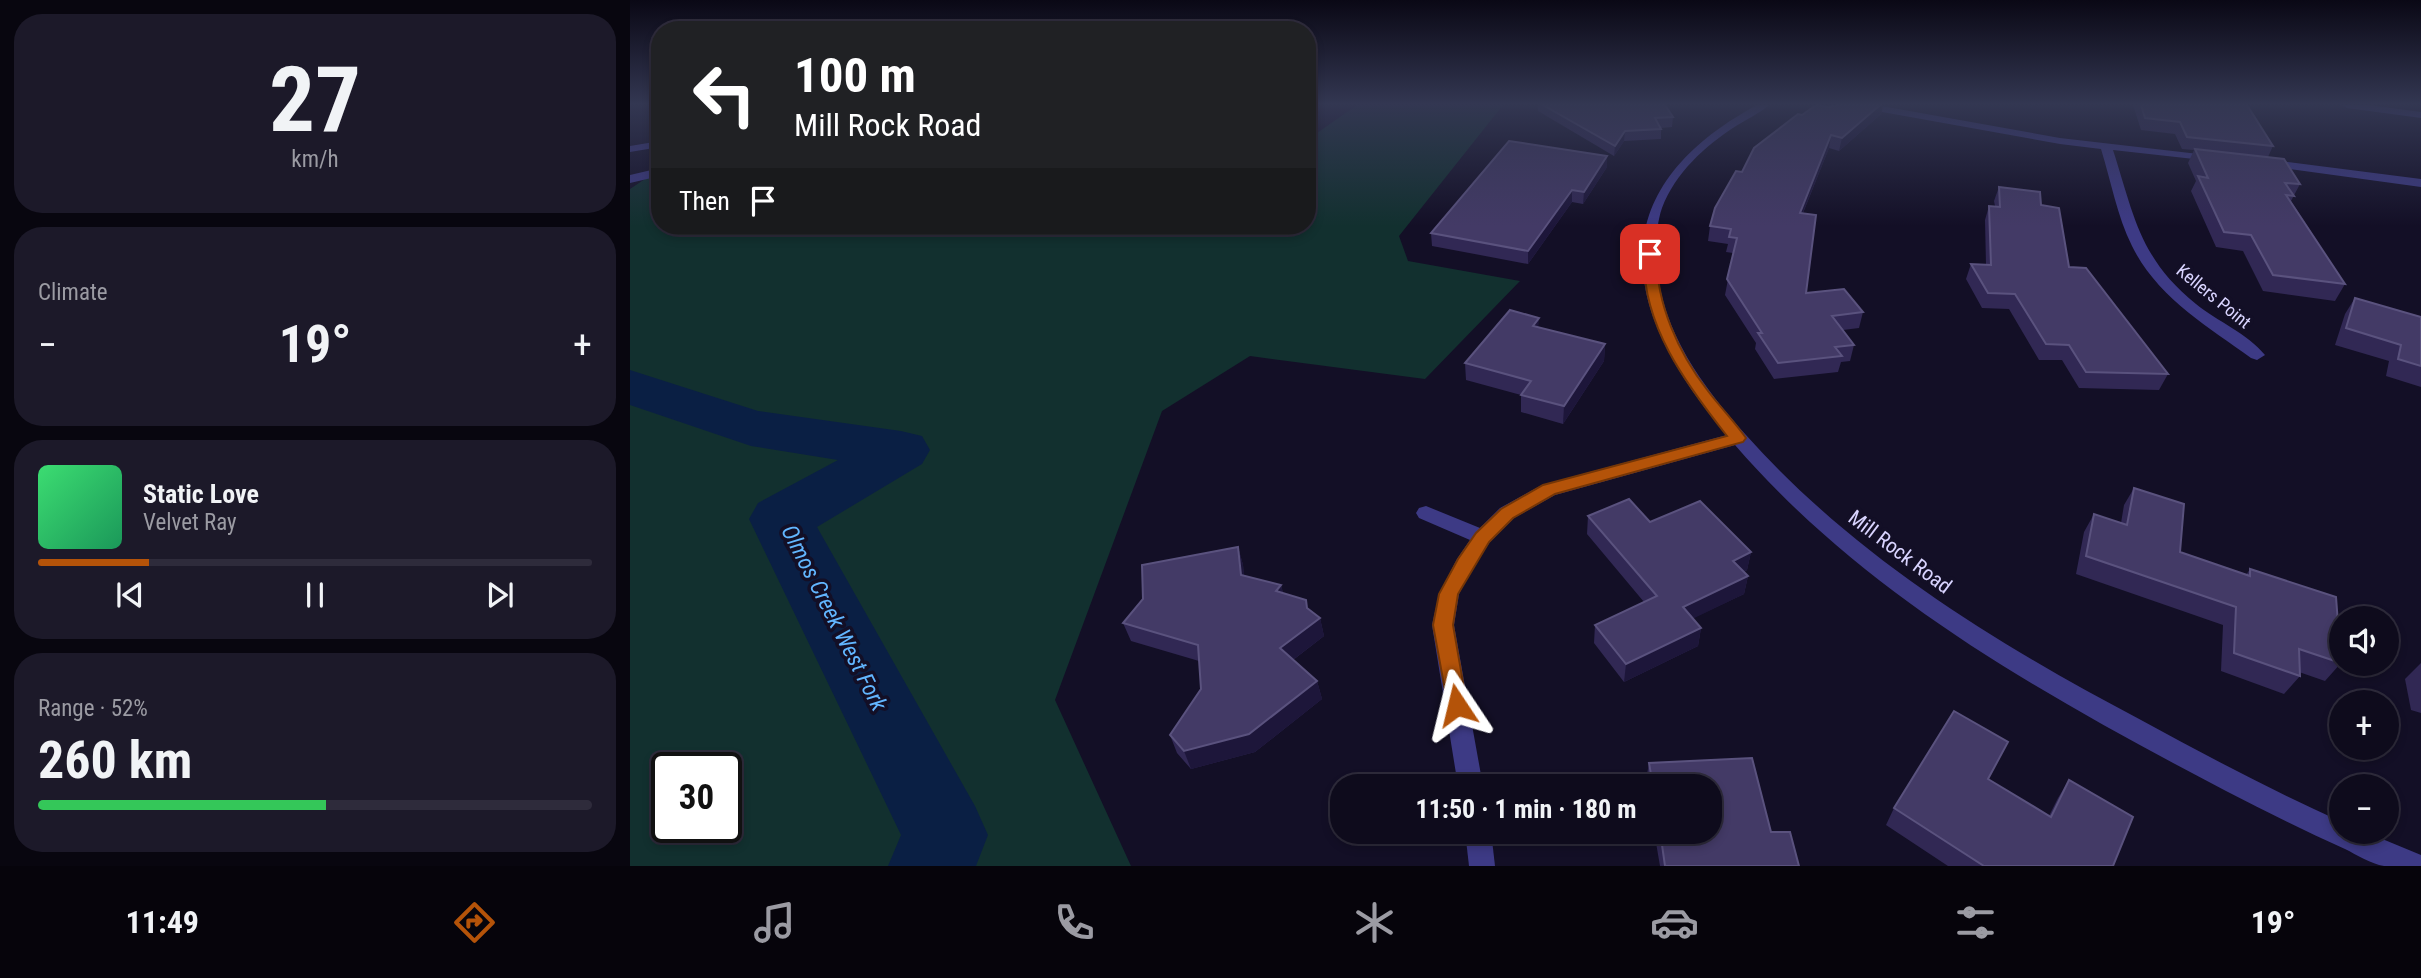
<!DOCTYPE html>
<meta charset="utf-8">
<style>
:root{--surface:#0e0b1c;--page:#1c1929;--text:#f1f3f6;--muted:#9b9ba3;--line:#2e2b3b;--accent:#b45309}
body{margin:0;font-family:"Roboto Condensed",sans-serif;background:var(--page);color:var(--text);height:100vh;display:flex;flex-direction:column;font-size:26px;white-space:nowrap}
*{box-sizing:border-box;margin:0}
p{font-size:23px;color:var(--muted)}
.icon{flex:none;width:38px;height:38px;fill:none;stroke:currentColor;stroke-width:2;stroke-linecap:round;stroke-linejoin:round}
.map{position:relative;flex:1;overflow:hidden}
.details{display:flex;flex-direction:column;gap:14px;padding:14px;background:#08060f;width:630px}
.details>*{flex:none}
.guide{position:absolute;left:21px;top:21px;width:665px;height:214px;border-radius:28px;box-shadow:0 4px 10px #0003,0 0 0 2px var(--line);background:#202124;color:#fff;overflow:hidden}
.buttons{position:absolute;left:1699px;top:606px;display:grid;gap:14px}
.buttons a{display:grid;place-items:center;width:70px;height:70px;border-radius:50%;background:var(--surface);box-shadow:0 4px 10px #0003,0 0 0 2px var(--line);font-size:35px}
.speed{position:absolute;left:21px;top:752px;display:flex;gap:14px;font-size:35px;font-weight:700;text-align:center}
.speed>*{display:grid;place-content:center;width:91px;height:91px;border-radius:50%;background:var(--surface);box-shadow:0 4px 10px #0003,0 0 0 2px var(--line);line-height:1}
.speed .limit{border:4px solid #111;border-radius:10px;background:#fff;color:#111}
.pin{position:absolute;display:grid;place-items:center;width:60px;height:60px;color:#fff;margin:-30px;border-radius:14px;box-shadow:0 4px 10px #0006}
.me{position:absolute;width:77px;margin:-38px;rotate:350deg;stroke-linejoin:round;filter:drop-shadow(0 0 5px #0008)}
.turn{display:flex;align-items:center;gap:24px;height:147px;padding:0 28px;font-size:32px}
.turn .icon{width:91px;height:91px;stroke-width:2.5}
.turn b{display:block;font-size:49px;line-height:60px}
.then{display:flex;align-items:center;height:66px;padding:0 28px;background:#0003;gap:14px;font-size:26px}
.big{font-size:52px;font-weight:700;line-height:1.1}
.details .tile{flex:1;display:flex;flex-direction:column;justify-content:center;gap:10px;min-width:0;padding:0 24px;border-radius:28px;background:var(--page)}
.details .dial{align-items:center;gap:0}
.dial b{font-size:91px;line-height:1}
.song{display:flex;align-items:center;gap:21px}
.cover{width:84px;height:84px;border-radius:10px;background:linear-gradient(135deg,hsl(140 70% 55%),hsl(150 70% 35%))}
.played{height:7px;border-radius:4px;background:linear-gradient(90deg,var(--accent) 20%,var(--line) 20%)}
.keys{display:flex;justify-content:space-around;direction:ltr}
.heat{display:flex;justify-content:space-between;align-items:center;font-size:38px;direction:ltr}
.charge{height:10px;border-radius:5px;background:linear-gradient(90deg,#34c759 52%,var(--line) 0)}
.trip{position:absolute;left:700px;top:774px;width:392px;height:70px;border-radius:28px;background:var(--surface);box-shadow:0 4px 10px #0003,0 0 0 2px var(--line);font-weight:700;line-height:70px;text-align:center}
.dock{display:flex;height:112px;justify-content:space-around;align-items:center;background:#06040b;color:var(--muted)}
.dock .icon{width:49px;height:49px}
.dock .selected{color:var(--accent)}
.dock b{font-size:32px;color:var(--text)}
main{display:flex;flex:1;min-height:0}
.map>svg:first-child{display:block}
</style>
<main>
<section class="details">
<div class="tile dial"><b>27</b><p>km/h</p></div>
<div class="tile"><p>Climate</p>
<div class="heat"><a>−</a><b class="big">19°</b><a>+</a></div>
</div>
<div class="tile">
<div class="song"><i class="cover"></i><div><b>Static Love</b><p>Velvet Ray</p></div></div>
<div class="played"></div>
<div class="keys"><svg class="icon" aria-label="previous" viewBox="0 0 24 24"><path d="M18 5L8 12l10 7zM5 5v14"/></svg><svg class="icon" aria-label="pause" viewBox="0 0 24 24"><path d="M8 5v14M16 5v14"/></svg><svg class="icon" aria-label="next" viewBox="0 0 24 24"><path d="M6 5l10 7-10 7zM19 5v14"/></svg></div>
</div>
<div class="tile"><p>Range · 52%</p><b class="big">260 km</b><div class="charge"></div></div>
</section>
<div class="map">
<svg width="1791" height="866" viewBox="0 0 1791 866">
<rect width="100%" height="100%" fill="#130f26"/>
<path fill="#12302f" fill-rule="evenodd" d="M727,105H873L769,236L778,261L890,281L795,379L620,356L532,411L425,700L501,866H0V189L15,179L30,175V226H424L518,229L527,226H677V140ZM37,768H96V828H37Z"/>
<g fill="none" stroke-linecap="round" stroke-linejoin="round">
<polygon fill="#0a1f44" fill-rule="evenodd" points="0,370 128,411 271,431 292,436 300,450 292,464 187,527 345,806 358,835 346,866 258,866 271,835 119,519 128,503 208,460 121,446 0,405"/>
<g fill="#3d3a85" fill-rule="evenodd">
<path d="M1127,105H1139C1130,113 1117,119 1106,126C1075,146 1045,173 1032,208C1026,225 1026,246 1027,264C1031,331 1073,387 1116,435C1226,558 1367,644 1511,720C1577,756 1643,791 1712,822V831H1733L1791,855V866C1779,866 1765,866 1754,866C1741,864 1727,855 1715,849C1675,831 1635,811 1596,791C1419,698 1237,598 1105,445L925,495L884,518L860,542L842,568L829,594L824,625L853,786H828L802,625L809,594L827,559L840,540L789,518L786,513L789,508L796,506L850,528L870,508L912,485L1097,435C992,313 966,192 1127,105Z"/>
<path d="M1225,105H1246L1430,138L1586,156V160L1582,161L1483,150C1504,215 1509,258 1566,304C1587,321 1618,334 1635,355L1627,360L1621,358C1577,326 1527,297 1502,246C1487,216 1481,181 1471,149L1430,144L1230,108Z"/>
<polygon points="1712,105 1739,105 1791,112 1791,118 1717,108"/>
<polygon points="30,141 30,147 0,152 0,146"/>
<polygon points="1635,159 1791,179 1791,187 1631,165 1631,161"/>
<polygon points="30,168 30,176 0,183 0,175"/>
<polygon points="835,831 861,831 865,866 839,866"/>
</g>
</g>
<g fill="#312854">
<polygon points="908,105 1035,105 1043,117 1042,127 1031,128 1031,139 994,141 984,156 908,111"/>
<polygon points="1207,105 1261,105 1253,105 1251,114 1209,151 1199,148 1173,213 1176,293 1233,312 1229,328 1213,330 1224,345 1220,361 1211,362 1208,372 1144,379 1125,349 1126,343 1095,295 1103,253 1096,252 1098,244 1078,241 1080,226 1112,172 1172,115"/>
<polygon points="1503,105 1617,105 1643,146 1638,157 1670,184 1661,201 1715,284 1705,301 1633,291 1613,251 1586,247 1561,191 1566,181 1558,163 1564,150 1552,149 1545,134 1511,130"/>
<polygon points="977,167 953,204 942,202 898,264 802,246 801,233"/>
<polygon points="1369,187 1411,205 1439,267 1538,374 1529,390 1449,388 1432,360 1409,360 1379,309 1352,308 1336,279 1341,264 1356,265 1355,220 1359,206 1365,206 1364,201"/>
<polygon points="1725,298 1791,317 1791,387 1756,376 1759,361 1705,345 1715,314"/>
<polygon points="909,327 975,344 974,361 933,424 891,412 891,395 836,380 835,363"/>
<polygon points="1504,488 1550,552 1616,575 1620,569 1711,663 1695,681 1669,672 1670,676 1654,694 1591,671 1593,625 1446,574 1454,532 1464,514 1491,523 1494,505"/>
<polygon points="958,516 1020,522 1121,552 1117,570 1114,572 1118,576 1114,594 1063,618 1071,628 1068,646 994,682 964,643 965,625 1014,602 957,534"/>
<polygon points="608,547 613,565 614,576 651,585 653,593 678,609 690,618 694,636 663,660 687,681 692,699 625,752 561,769 547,753 540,735 571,689 569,661 501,641 493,623"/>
<polygon points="1791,663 1791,713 1781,710 1775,679"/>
<polygon points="1122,758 1141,832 1160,832 1169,866 1030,866 1024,831 1080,831 1080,786 1017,786 1016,780 1019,763"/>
<polygon points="1358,779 1419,816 1428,798 1439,780 1483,866 1318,866 1256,825 1264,808"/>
</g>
<g fill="#1d163a">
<polygon points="1250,105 1253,105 1251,114 1209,151 1212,138"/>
<polygon points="995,131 994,141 984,156 985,146"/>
<polygon points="1201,135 1199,148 1167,227 1170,213"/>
<polygon points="977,156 977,167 953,204 954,192"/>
<polygon points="942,190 942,202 898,264 898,251"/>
<polygon points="909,318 908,334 903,326"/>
<polygon points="975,344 974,361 933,424 934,406"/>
<polygon points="608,547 613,565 616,593 611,575"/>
<polygon points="1121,552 1117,570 1099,579 1103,561"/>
<polygon points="1118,576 1114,594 1050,625 1053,607"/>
<polygon points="651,585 655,603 646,591"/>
<polygon points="690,618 694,636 655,666 650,648"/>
<polygon points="1071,628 1068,646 994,682 996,664"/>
<polygon points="687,681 692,699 625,752 561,769 554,751"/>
</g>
<g fill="#433a66" stroke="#5a527e" stroke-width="2">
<polygon points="913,105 1035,105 1043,117 1025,118 1031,129 995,131 985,146"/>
<polygon points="1186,105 1199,107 1207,105 1250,105 1212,138 1201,135 1170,213 1186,215 1176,293 1214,289 1233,312 1202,316 1224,345 1205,347 1212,356 1148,363 1128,333 1132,333 1097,279 1107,238 1099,237 1101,229 1080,226 1085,208 1106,171 1112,172 1124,148 1168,114 1172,115"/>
<polygon points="1511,105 1617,105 1643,146 1557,137 1550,122 1515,118"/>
<polygon points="879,141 977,156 954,192 942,190 898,251 801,233"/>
<polygon points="1565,149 1654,159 1670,184 1655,183 1664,196 1656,195 1715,284 1643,275 1621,235 1594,232 1568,176 1578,178"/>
<polygon points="1369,187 1410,192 1411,205 1429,208 1439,267 1456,268 1538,374 1456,372 1439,345 1416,344 1385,294 1358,293 1341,264 1361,265 1359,206 1370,207"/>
<polygon points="1725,298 1791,317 1791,366 1768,359 1771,345 1716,328"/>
<polygon points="880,310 909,318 903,326 975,344 934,406 891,395 901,381 835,363"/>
<polygon points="1504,488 1554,504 1550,552 1620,576 1620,569 1706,597 1711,663 1669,649 1670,676 1604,653 1606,607 1456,556 1464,514 1497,525"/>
<polygon points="999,499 1020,522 1070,501 1121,552 1103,561 1118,576 1053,607 1071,628 996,664 965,625 1027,596 958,516"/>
<polygon points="608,547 611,575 651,585 646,591 676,600 677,608 690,618 650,648 687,681 619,734 554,751 540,735 571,689 568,645 493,623 513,599 512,565"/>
<polygon points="1324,711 1378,742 1358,779 1421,817 1439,780 1503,817 1483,866 1354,866 1264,808"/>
<polygon points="1122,758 1141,832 1160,832 1169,866 1035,866 1030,831 1080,831 1080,786 1023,786 1019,763"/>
</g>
<linearGradient id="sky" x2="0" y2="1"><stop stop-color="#0a0815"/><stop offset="0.46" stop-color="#333752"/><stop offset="1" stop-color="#333752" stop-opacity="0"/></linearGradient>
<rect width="1791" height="226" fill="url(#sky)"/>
<path fill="#b45309" stroke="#753606" stroke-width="2" d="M1020,251L1027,254C1025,302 1049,354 1078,391C1090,407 1105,422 1116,438L1113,442L925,494L883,518L859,542L828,594L823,625L837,705L834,712L827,714L819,712L803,625L809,594L828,559L846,533L871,509L913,485L1097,436C1056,384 1011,324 1014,254Z"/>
<g text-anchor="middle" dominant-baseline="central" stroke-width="7" stroke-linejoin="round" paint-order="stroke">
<g font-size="18" fill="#d9d4ff" stroke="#130f26">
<text transform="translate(1584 296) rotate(39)">Kellers Point</text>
</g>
<g font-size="21" fill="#d9d4ff" stroke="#130f26">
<text transform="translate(1270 552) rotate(37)">Mill Rock Road</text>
</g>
<g font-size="23" font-style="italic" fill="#62b6ff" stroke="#130f26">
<text transform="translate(204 618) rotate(63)">Olmos Creek West Fork</text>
</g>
</g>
</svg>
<div class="buttons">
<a><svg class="icon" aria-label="sound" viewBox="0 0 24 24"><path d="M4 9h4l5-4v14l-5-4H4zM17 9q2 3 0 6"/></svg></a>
<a>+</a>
<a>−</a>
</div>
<div class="speed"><div class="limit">30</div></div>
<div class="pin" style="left:1020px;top:254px;background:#d93025"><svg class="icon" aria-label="arrive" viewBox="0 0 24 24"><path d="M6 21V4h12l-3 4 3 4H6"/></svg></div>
<svg class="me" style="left:827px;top:705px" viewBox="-20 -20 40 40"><path d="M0-17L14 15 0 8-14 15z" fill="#b45309" stroke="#fff" stroke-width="4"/></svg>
<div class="trip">11:50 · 1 min · 180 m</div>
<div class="guide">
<div class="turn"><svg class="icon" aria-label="left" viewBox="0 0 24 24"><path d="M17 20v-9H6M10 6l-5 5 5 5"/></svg><div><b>100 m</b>Mill Rock Road</div></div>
<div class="then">Then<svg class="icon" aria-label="arrive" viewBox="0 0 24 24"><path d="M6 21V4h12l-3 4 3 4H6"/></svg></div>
</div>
</div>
</main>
<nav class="dock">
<b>11:49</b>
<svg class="icon selected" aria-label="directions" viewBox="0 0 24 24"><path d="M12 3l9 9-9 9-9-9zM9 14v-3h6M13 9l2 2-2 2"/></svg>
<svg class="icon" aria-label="music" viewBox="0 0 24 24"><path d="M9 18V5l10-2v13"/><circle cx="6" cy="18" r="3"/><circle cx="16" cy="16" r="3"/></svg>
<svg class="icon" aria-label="phone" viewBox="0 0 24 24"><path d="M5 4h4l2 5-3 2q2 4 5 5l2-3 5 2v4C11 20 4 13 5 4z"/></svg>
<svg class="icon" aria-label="climate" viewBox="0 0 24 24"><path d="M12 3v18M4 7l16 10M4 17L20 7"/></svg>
<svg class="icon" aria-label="car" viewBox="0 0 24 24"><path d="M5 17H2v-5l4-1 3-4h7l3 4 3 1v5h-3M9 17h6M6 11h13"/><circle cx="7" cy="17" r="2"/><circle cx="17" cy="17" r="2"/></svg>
<svg class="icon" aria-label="filters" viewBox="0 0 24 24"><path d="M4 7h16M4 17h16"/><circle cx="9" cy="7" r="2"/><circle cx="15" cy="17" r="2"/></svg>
<b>19°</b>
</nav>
